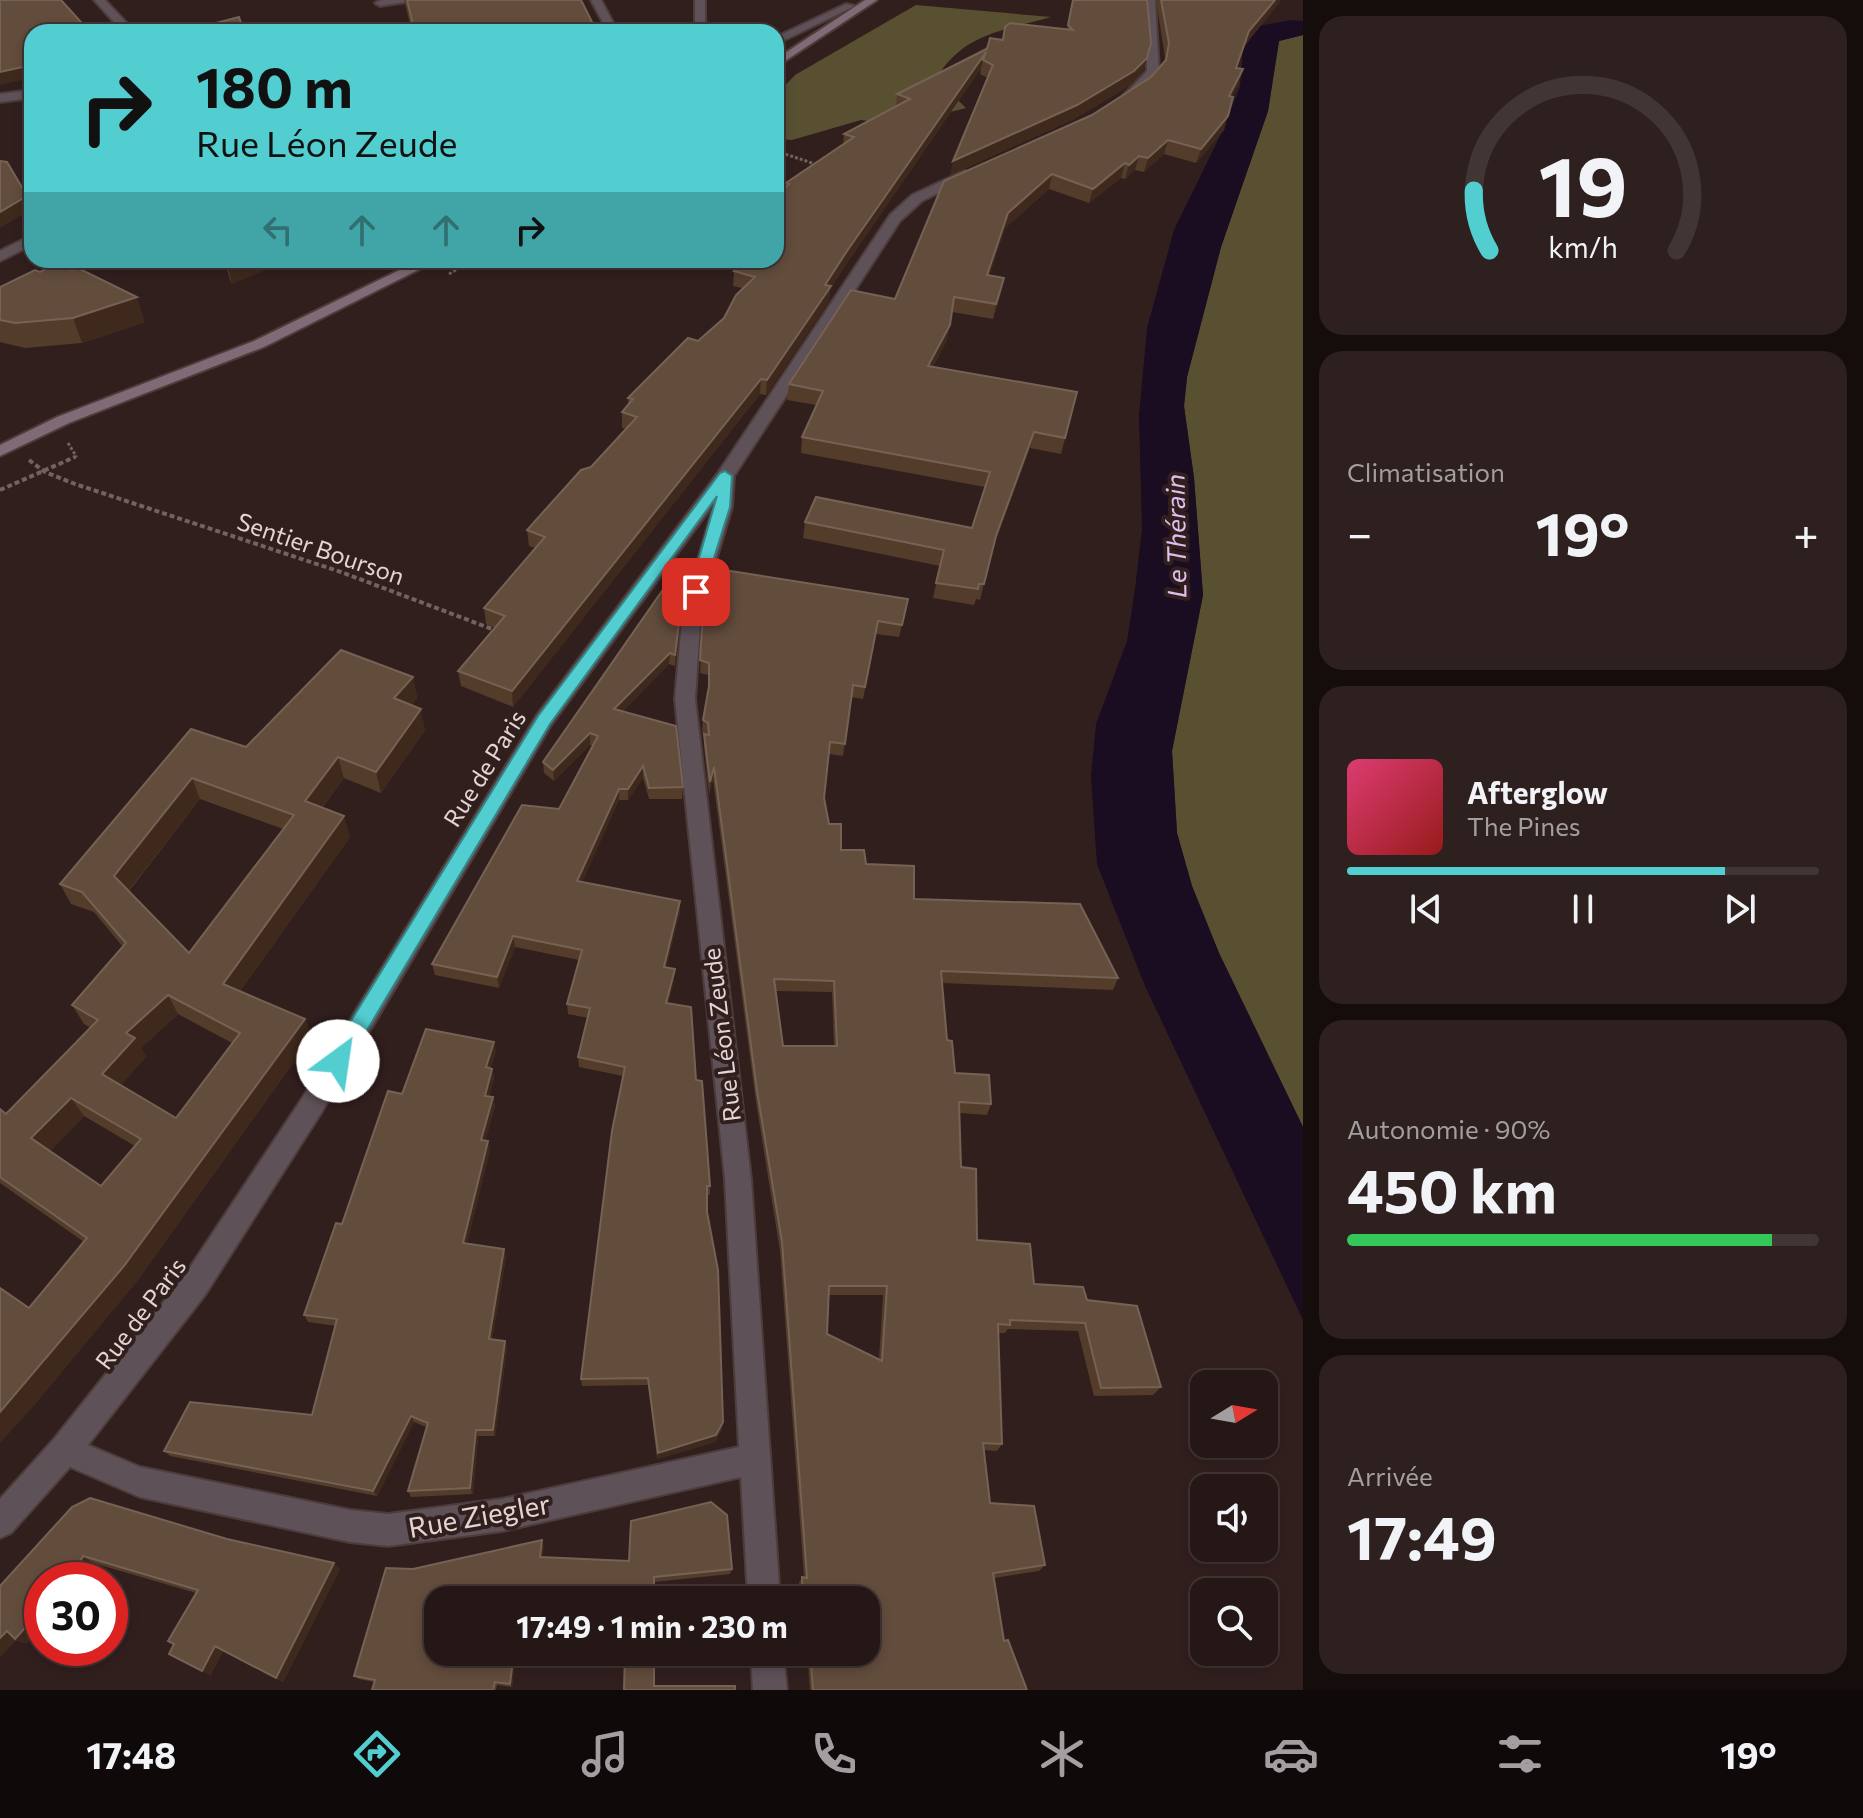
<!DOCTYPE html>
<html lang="fr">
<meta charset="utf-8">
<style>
:root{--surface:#251716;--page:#2d201f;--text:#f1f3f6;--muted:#a39fa1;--line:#423635;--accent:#52cdd0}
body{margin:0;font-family:Commissioner,sans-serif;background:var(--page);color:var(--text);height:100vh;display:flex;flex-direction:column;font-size:30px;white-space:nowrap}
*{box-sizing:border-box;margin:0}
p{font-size:26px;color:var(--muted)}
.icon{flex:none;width:44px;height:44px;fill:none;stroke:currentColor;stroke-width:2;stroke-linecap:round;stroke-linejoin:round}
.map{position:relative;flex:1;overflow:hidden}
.panel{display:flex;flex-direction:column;gap:16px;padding:16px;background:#140d0c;width:560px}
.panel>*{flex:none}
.top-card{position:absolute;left:24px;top:24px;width:760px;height:244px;border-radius:24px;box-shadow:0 4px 12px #0003,0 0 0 2px var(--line);background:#52cdd0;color:#111;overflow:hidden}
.needle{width:52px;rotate:79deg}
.fabs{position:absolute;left:1190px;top:1370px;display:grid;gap:16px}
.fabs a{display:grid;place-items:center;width:88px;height:88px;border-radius:16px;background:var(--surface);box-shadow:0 4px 12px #0003,0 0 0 2px var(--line);font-size:40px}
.speed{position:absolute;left:24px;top:1562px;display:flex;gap:16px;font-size:40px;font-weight:700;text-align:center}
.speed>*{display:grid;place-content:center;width:104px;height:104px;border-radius:50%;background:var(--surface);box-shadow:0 4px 12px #0003,0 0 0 2px var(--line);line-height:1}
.speed .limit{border:12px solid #d22;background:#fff;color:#111}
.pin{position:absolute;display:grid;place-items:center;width:68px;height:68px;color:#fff;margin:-34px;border-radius:16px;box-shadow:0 4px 12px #0006}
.me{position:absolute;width:88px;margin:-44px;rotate:31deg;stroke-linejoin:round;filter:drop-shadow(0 0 6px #0008)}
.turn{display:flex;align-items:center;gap:28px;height:168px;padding:0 40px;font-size:36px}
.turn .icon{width:104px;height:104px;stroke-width:2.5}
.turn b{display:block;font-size:56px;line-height:68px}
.lanes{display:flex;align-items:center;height:76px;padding:0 40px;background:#0003;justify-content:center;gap:40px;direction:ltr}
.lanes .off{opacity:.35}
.big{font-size:60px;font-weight:700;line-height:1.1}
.panel .card{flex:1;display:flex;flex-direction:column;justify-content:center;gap:12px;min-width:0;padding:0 28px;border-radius:24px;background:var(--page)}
.panel .dial{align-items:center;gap:0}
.dial svg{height:208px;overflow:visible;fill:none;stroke:var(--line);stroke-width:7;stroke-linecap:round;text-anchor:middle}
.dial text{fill:var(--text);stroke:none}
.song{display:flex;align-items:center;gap:24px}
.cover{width:96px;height:96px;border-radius:12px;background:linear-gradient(135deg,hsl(340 70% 55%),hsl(0 70% 35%))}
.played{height:8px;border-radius:4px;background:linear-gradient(90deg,var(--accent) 80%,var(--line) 80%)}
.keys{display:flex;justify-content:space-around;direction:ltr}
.heat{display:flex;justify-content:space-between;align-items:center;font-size:44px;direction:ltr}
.charge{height:12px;border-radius:6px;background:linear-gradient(90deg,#34c759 90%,var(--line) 0)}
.trip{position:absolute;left:424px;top:1586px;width:456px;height:80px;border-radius:24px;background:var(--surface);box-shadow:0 4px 12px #0003,0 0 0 2px var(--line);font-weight:700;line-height:80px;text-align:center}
.dock{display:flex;height:128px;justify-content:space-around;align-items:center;background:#0f0909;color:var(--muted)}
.dock .icon{width:56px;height:56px}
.dock .selected{color:var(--accent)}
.dock b{font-size:36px;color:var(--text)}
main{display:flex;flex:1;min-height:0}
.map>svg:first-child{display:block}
</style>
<main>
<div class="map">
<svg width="1303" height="1690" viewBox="0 0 1303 1690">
<rect width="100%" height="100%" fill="#311f1e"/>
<g fill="#595032">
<path d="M916,5L1051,17C1003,31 963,33 936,79L966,108L899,125L861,120L792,140L776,139V95L795,75Z"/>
<polygon points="1303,35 1303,1127 1219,953 1192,886 1177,833 1172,751 1203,595 1194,478 1184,406 1187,377 1221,247 1268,111 1279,41"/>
</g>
<polygon fill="#1a0c21" points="1292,20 1303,21 1303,35 1279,41 1268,111 1221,247 1187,377 1184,406 1194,478 1203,595 1172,751 1177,833 1192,886 1219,953 1303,1127 1303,1320 1145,986 1097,864 1091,776 1096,724 1127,641 1135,589 1142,529 1139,416 1147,328 1174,230 1221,134 1240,87 1243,50 1258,26"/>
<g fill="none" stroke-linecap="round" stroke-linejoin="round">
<g stroke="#4d3c3b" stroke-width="4">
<g id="service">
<polygon points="419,0 380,6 375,3 381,0"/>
<polygon points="591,0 601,0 618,32 608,32"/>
</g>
</g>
<g stroke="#4d3c3b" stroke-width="4">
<g id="minor">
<polygon points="94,0 105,0 135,32 123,32"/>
<polygon points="695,0 705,0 705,21 714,32 702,32 695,21"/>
<polygon points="1145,0 1155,0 1159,72 1129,100 1123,96 1147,71"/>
<polygon points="846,4 855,6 776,44 776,37"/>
<polygon points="32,90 32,98 0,102 0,94"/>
<path d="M964,171L975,174L922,201L900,221L734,476L732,507L701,610L695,699L751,1179L780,1600H748L741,1477L502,1531L388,1546L350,1542L140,1497L70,1467L11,1533L0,1538V1499L54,1439L185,1275L303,1097L537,715L718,473L890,215L912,195ZM715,502L683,610L675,699L725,1179L739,1447L502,1499L388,1514L350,1510L140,1467L88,1445L205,1295L321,1113L551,725Z"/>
<polygon points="32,235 32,245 0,261 0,251"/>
<polygon points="751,1652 783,1652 787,1690 753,1690"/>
</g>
</g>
<g stroke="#4d3c3b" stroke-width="4">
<g id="secondary">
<polygon points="865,0 877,0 776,67 776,59"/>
<polygon points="420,260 438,260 264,347 69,423 0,456 0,445 57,417 254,341"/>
</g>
</g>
<g stroke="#726261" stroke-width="3" stroke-dasharray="3 2" stroke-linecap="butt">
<polyline points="776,151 818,165"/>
<polyline points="449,274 473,260"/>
<polyline points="68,443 76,456 73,459"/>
</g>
<g stroke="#726261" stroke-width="4" stroke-dasharray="5 3" stroke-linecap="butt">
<polyline points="29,460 45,472 75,484 341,572 500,632"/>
<polyline points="0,490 75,457"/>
</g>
<use href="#service" fill="#5f5158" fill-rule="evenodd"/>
<use href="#minor" fill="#5f5158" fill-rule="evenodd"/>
<use href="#secondary" fill="#806a75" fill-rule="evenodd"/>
</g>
<g fill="#533c2a" fill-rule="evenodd">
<polygon points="404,0 581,0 597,32 412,32"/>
<polygon points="1073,0 1151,43 1143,71 1131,85 1074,119 950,175 988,78 980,74 981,68 845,266 830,289 829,301 766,395 760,394 513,707 461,686 458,671 495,628 486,624 484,608 535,548 529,546 527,530 591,467 626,429 622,428 622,412 628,406 628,398 698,341 724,318 742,288 733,286 734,271 776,260 776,196 786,187 786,183 843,145 844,134 896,106 897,94 1002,39 1005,27 1067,29"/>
<polygon points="1156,0 1280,0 1279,3 1245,45 1236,68 1239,83 1232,96 1224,130 1196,163 1164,154 1144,172 1135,170 1125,179 1121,178 1089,203 1049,189 1005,228 989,276 1001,293 993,319 952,312 947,340 933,367 1077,392 1061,454 1030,448 992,550 980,600 976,599 974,605 933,598 940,566 803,538 805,522 972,528 985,487 801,453 802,437 816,405 787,400 789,384 895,299 1092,115 1151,77 1164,62 1165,57"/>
<polygon points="228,260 232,284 230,280 225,262"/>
<polygon points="0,287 145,322 82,343 25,348 0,342"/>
<polygon points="684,585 684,597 675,666 669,664 623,711 683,787 682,799 649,799 643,778 628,800 619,800 582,882 680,901 680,912 666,967 674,980 668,1004 696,1080 710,1186 710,1195 707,1195 707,1212 723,1422 722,1429 715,1442 657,1459 648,1385 582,1386 581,1379 623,1076 579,1067 578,1057 588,1018 568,1014 567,1004 579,960 515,947 499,988 435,975 432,964 559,809 593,746 590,745 554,781 544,773 543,762"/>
<path d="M714,592L908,599L899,637L876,634L863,699L851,697L843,756L829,754L824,798L829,824L841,850L866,864L914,899L1118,978L1113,990L942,983L947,1040L955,1073L991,1104L987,1115L959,1113L961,1167L977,1240L1034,1284L1087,1300L1161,1387L1153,1395L1094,1396L1078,1331L1008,1329L1005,1333H998L1002,1444L997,1451L984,1450L990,1503L1045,1565L1039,1571L994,1578L1004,1641L1027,1690H810L807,1652H866V1600H800L799,1583L802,1577H804L780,1251L756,1102L713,780L709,795L704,746V734L702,733L703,720L709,690L708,675L700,673L704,598ZM776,991L832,992L834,1046H783ZM828,1295H883L879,1360L827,1334Z"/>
<path d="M413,677L417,698L411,705L425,730L381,793L344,778L322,808L350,837L240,991L305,1019L312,1037L137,1281L30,1410L29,1308L84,1242L0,1183V1109L6,1114L91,1028L84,1024L72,1005L123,947L94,912L71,904L60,884L191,729L246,747ZM200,799L283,829L189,953L129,891ZM178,1014L232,1043L176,1118L120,1085L146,1057L141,1048ZM84,1116L135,1146L101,1186L50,1151Z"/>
<polygon points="496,1051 490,1069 492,1069 494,1078 489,1097 493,1097 495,1106 485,1141 488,1141 490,1150 467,1243 504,1249 506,1257 492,1339 507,1348 495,1436 478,1436 473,1494 411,1497 408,1491 426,1427 414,1422 377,1496 170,1456 164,1451 312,1415 336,1326 308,1322 304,1315 342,1224 402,1094"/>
<polygon points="72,1507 227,1539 340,1569 283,1682 223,1651 210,1676 196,1593 93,1563 27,1644 16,1640 0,1657 0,1586"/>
<polygon points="544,1546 542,1557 732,1569 730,1574 654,1582 438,1652 543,1652 542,1657 516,1655 512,1687 497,1685 496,1690 372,1690 374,1682 359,1679 354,1676 413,1569"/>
</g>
<g fill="#3f291d">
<polygon points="1275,0 1280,0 1279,3 1245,45 1231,82 1249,31"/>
<polygon points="437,23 438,32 414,32 413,25"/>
<polygon points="986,52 981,68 845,266 830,289 829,301 766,395 767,380 847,251"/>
<polygon points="1147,58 1143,71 1131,85 1074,119 950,175 953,161"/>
<polygon points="32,65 32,78 0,85 0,72"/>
<polygon points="1243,69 1239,83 1225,110 1229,96"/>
<polygon points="1228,116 1224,130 1196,163 1201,149"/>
<polygon points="1168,140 1164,154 1144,172 1148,158"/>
<polygon points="1139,156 1135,170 1125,179 1129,165"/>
<polygon points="1125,163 1121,178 1089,203 1093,189"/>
<polygon points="1052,174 1049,189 1005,228 984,290 987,275 1008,213"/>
<polygon points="27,196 32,209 0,228 0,212"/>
<polygon points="243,260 289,260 232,284 228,266"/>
<polygon points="1004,278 1001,293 993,319 996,304"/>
<polygon points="137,297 145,322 82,343 73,318"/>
<polygon points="950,325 947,340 925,381 928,366"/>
<polygon points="761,379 760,394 513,707 512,691"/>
<polygon points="1034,432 1030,448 992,551 996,536"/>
<polygon points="684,585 684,597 675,666 675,655"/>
<polygon points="670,653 669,664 614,720 614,709"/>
<polygon points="413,677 417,698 399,719 394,698"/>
<polygon points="421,709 425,730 381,793 376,772"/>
<polygon points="590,733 590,745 554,781 553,770"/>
<polygon points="338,757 344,778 311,822 305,801"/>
<polygon points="643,766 643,778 628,800 628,789"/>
<polygon points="714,767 713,780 709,795 710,782"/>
<polygon points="192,778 200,799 124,896 114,876"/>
<polygon points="619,789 619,800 578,892 577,881"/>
<polygon points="344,816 350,837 231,1003 223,984"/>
<polygon points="680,901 680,912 664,977 664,967"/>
<polygon points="513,936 515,947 499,988 497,977"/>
<polygon points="675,969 674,980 666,1014 666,1003"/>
<polygon points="168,995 178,1014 141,1048 146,1057 114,1093 102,1074 126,1033"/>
<polygon points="305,1019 312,1037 137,1281 30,1410 0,1443 0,1412"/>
<polygon points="494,1042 496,1051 487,1076 486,1067"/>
<polygon points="492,1069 494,1078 487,1105 485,1096"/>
<polygon points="493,1097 495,1106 483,1149 481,1140"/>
<polygon points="71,1098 84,1116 45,1156 31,1138"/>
<polygon points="488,1141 490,1150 465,1251 463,1243"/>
<polygon points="504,1249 506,1257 491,1346 489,1339"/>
<polygon points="505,1341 507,1348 495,1436 493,1430"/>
<polygon points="411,1416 414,1422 377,1496 373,1491"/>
<polygon points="723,1422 722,1429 715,1442 657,1459 658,1453"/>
<polygon points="476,1430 478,1436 473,1494 470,1488"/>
<polygon points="542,1540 544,1546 542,1562 540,1557"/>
<polygon points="83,1556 93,1563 85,1580 69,1580"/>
<polygon points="334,1563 340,1569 283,1682 276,1678"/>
<polygon points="42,1609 42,1628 27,1644 16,1640 0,1657 0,1638 7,1631"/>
<polygon points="215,1646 223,1651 210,1676 202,1671"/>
<polygon points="515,1652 516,1655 512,1687 510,1684"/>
</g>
<g fill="#624c3c" stroke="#766254" stroke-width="2" fill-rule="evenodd">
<polygon points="0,0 61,0 90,32 32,32 32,65 0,72"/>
<polygon points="407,0 581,0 597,32 439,32 437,23 413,25"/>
<polygon points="1073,0 1147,0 1151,43 1147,58 1134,71 1077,105 953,161 993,65 983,60 986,52 847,251 825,285 831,286 767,380 761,379 512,691 458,671 505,616 484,608 545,537 527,530 581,470 591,467 637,417 622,412 633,399 628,398 688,338 698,341 724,318 736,295 755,277 734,271 749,260 776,260 776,209 784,201 776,199 776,196 789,184 786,183 854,137 844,134 910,99 897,94 987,49 990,38 1003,40 1005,27 1010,23 1073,30 1068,25"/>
<polygon points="1161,0 1275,0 1249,31 1236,68 1243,69 1229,96 1233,97 1228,116 1201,149 1168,140 1148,158 1139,156 1129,165 1125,163 1093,189 1052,174 1008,213 987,275 1004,278 996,304 954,297 950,325 928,366 1077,392 1065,438 1034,432 996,536 984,584 979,584 978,589 936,583 944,550 805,522 816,497 972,528 990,472 802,437 823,391 789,384 851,290 895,299 944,181 1092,115 1151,77 1166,60 1169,43"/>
<polygon points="239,17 244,32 218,32 216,23"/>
<polygon points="0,161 7,162 27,196 0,212"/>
<polygon points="228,260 243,260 228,266 225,262"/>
<polygon points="58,263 72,270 78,268 137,297 73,318 15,323 0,320 0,287 35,270 40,272"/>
<path d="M718,569L908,599L902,625L878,621L865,687L853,685L845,744L830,742L824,798L829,824H841V850H864L866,864L914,866V899L1080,904L1118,978L941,971L947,1040L952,1041L955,1073L989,1075L991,1104L959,1102L961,1167L976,1169L977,1240L1030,1244L1034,1284L1083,1287L1087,1300L1137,1306L1161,1387L1101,1388L1085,1323L1010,1320V1325L998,1324L1002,1444L983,1443L990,1503L1034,1506L1045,1565L993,1573L1004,1641L1008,1640L1027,1690H813L810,1652H866V1600H803L802,1577L807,1578L782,1242L757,1091L714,767L710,782L704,734L709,735L708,723L703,720L709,686V663L700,660L704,598L707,590L714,592ZM774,979L834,981L837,1046H783ZM829,1286H887L882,1361L827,1334Z"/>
<polygon points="669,581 684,585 675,655 670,653 614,709 676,726 683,787 649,788 643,766 628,789 619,789 577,881 680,901 664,967 675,969 666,1003 691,1007 696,1080 702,1081 710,1186 707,1186 707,1212 718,1270 723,1422 716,1435 658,1453 648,1378 581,1379 612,1131 625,1067 578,1057 590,1008 567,1004 582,950 513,936 497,977 432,964 522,805 559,809 598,736 590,733 553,770 543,762"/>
<path d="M341,650L413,677L394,698L421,709L376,772L338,757L305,801L344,816L223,984L305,1019L124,1266L0,1412V1288L29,1308L87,1238L0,1177V1109L6,1114L98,1020L72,1005L126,943L82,892L60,884L191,729L246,747ZM192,778L294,815L189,953L114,876ZM168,995L240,1033L176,1118L102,1074L135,1038L126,1033ZM71,1098L141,1139L101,1186L31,1138Z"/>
<polygon points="426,1029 494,1042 486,1067 492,1069 485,1096 493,1097 481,1140 488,1141 463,1243 504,1249 489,1339 505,1341 493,1430 476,1430 470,1488 408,1491 428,1423 411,1416 373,1491 164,1451 190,1402 312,1415 337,1319 304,1315 336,1223 342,1224 388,1091 402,1094"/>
<polygon points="90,1498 227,1539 334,1563 276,1678 215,1646 202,1671 169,1654 174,1644 168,1641 198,1590 83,1556 73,1575 69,1580 42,1580 42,1609 15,1639 7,1631 0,1638 0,1586 72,1507"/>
<polygon points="711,1502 727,1515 732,1569 654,1577 654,1600 438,1600 438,1652 514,1652 510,1684 495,1682 493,1690 372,1690 375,1680 354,1676 386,1568 413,1569 542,1540 540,1557 629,1561 631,1521"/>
<polygon points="625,1652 654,1652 654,1686 735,1686 735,1690 624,1690"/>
</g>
<polygon fill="#52cdd0" stroke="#358587" stroke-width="2" points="725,471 732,476 730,507 702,596 691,596 689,592 717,496 550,724 345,1067 330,1067 327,1061 330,1055 538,716 720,473"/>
<g text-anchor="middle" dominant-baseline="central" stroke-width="8" stroke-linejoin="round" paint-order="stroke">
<g font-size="24" fill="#e2d5d4" stroke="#311f1e">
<text transform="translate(321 548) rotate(19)">Sentier Bourson</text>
<text transform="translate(484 768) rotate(-58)">Rue de Paris</text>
<text transform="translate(721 1035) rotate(-97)">Rue Léon Zeude</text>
<text transform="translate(140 1313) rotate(-53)">Rue de Paris</text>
</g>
<g font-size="26" font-style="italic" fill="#dfbff1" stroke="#311f1e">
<text transform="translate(1175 536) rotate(-91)">Le Thérain</text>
</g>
<g font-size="28" fill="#e2d5d4" stroke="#311f1e">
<text transform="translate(479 1515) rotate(-10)">Rue Ziegler</text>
</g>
</g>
</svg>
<div class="fabs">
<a><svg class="needle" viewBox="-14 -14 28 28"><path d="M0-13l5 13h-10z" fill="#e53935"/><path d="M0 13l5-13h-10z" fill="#a39fa1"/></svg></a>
<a><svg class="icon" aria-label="sound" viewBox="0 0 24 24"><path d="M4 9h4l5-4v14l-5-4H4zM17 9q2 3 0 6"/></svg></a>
<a><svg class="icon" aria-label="search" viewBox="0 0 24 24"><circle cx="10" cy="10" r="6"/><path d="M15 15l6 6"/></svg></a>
</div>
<div class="speed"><div class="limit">30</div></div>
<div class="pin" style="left:696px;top:592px;background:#d93025"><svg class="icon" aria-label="arrive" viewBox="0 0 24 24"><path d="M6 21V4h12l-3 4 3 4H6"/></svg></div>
<svg class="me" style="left:338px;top:1061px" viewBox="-20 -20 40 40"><circle r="19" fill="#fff"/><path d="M0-13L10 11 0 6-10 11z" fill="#52cdd0"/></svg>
<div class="trip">17:49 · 1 min · 230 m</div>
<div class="top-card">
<div class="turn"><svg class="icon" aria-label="right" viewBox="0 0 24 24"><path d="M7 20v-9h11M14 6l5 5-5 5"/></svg><div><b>180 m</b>Rue Léon Zeude</div></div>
<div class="lanes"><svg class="icon off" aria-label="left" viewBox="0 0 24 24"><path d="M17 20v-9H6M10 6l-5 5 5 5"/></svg><svg class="icon off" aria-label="ahead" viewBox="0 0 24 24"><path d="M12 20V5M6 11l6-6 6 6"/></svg><svg class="icon off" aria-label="ahead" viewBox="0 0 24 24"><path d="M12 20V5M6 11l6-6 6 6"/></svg><svg class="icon" aria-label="right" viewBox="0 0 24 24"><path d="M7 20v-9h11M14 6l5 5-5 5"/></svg></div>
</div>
</div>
<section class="panel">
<div class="card dial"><svg viewBox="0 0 100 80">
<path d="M14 69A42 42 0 1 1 86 69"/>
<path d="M14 69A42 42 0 0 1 8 46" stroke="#52cdd0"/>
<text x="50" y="56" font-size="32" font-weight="700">19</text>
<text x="50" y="72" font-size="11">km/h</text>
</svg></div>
<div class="card"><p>Climatisation</p>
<div class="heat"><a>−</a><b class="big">19°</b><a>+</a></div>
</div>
<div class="card">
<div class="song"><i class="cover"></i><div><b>Afterglow</b><p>The Pines</p></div></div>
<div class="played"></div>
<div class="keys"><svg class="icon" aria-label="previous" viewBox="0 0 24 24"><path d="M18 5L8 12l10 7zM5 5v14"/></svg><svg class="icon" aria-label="pause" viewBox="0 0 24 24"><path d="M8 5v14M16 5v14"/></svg><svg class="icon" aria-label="next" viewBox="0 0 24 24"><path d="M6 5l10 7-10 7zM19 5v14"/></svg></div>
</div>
<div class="card"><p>Autonomie · 90%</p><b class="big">450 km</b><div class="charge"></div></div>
<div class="card"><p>Arrivée</p><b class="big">17:49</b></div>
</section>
</main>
<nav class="dock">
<b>17:48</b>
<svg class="icon selected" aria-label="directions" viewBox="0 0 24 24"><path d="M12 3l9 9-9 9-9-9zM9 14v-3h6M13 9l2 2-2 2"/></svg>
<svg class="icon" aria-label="music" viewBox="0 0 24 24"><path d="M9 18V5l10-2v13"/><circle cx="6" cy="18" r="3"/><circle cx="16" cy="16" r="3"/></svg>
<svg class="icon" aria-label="phone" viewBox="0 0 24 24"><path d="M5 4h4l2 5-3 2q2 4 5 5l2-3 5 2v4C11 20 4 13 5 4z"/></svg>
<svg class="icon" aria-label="climate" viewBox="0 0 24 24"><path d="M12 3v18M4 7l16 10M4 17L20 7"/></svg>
<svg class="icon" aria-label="car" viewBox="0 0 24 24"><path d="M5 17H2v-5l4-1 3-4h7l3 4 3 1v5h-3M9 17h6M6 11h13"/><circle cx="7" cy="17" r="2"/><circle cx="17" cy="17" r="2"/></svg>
<svg class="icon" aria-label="filters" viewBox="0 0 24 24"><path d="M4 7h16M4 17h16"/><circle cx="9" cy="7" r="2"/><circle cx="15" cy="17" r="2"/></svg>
<b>19°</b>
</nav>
